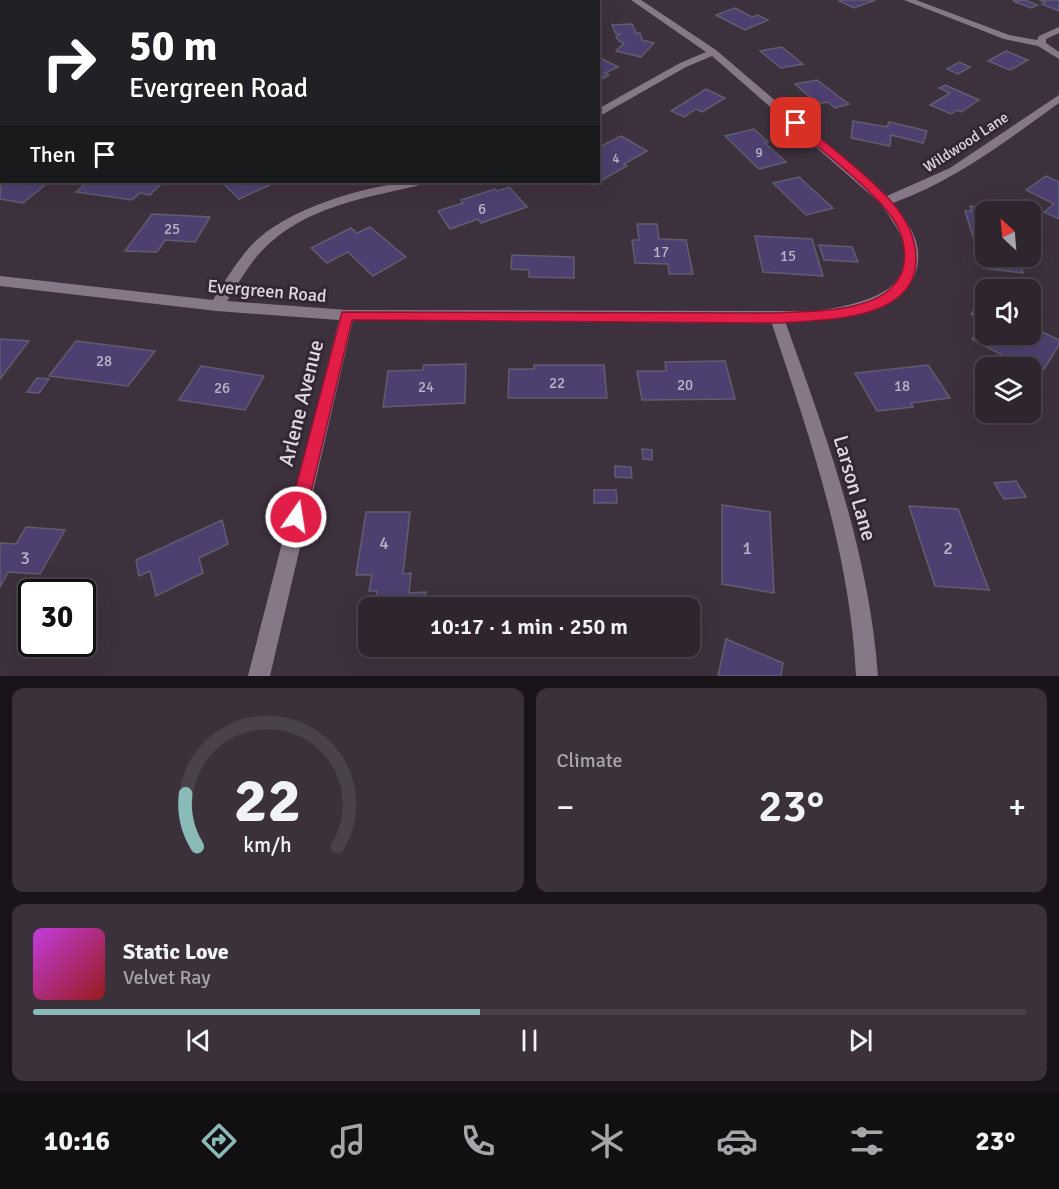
<!DOCTYPE html>
<meta charset="utf-8">
<style>
:root{--surface:#2e252e;--page:#3a313a;--text:#f1f3f6;--muted:#a7a5aa;--line:#49424a;--accent:#8bbbb9}
body{margin:0;font-family:Signika,sans-serif;background:var(--page);color:var(--text);height:100vh;display:flex;flex-direction:column;font-size:22px;white-space:nowrap}
*{box-sizing:border-box;margin:0}
p{font-size:20px;color:var(--muted)}
.icon{flex:none;width:33px;height:33px;fill:none;stroke:currentColor;stroke-width:2;stroke-linecap:round;stroke-linejoin:round}
.map{position:relative;height:676px;overflow:hidden}
.details{display:flex;flex-direction:column;gap:12px;padding:12px;background:#191419;flex:1}
.details>*{flex:none}
.guide{position:absolute;left:0px;top:0px;width:600px;height:183px;box-shadow:0 6px 24px #0002,0 0 0 2px var(--line);background:#202124;color:#fff;overflow:hidden}
.needle{width:39px;rotate:334deg}
.tools{position:absolute;left:975px;top:201px;display:grid;gap:12px}
.tools a{display:grid;place-items:center;width:66px;height:66px;border-radius:12px;background:var(--surface);box-shadow:0 6px 24px #0002,0 0 0 2px var(--line);font-size:30px}
.speed{position:absolute;left:18px;top:579px;display:flex;gap:12px;font-size:30px;font-weight:700;text-align:center}
.speed>*{display:grid;place-content:center;width:78px;height:78px;border-radius:50%;background:var(--surface);box-shadow:0 6px 24px #0002,0 0 0 2px var(--line);line-height:1}
.speed .limit{border:3px solid #111;border-radius:9px;background:#fff;color:#111}
.pin{position:absolute;display:grid;place-items:center;width:51px;height:51px;color:#fff;margin:-26px;border-radius:12px;box-shadow:0 3px 9px #0006}
.me{position:absolute;width:66px;margin:-33px;rotate:13deg;stroke-linejoin:round;filter:drop-shadow(0 0 4px #0008)}
.turn{display:flex;align-items:center;gap:21px;height:126px;padding:0 30px;font-size:27px}
.turn .icon{width:78px;height:78px;stroke-width:2.5}
.turn b{display:block;font-size:42px;line-height:51px}
.then{display:flex;align-items:center;height:57px;padding:0 30px;background:#0003;gap:12px;font-size:22px}
.big{font-size:45px;font-weight:600;line-height:1.1}
.details .widget{flex:1;display:flex;flex-direction:column;justify-content:center;gap:9px;min-width:0;padding:0 21px;border-radius:12px;background:var(--page)}
.details .dial{align-items:center;gap:0}
.dial svg{height:156px;overflow:visible;fill:none;stroke:var(--line);stroke-width:7;stroke-linecap:round;text-anchor:middle}
.dial text{fill:var(--text);stroke:none}
.song{display:flex;align-items:center;gap:18px}
.cover{width:72px;height:72px;border-radius:9px;background:linear-gradient(135deg,hsl(290 70% 55%),hsl(0 70% 35%))}
.played{height:6px;border-radius:3px;background:linear-gradient(90deg,var(--accent) 45%,var(--line) 45%)}
.keys{display:flex;justify-content:space-around;direction:ltr}
.heat{display:flex;justify-content:space-between;align-items:center;font-size:33px;direction:ltr}
.details .tiles{flex:1;display:grid;gap:12px;grid-template-columns:1fr 1fr}
.widget:last-child{grid-column:span 2}
.trip{position:absolute;left:358px;top:597px;width:342px;height:60px;border-radius:12px;background:var(--surface);box-shadow:0 6px 24px #0002,0 0 0 2px var(--line);font-weight:600;line-height:60px;text-align:center}
.tab-bar{display:flex;height:96px;justify-content:space-around;align-items:center;background:#120f12;color:var(--muted)}
.tab-bar .icon{width:42px;height:42px}
.tab-bar .on{color:var(--accent)}
.tab-bar b{font-size:27px;color:var(--text)}
.map>svg:first-child{display:block}
</style>
<div class="map">
<svg width="1059" height="676" viewBox="0 0 1059 676">
<rect width="100%" height="100%" fill="#3d313e"/>
<g fill="#4d4070" stroke="#605d6f" stroke-width="1.5">
<polygon points="843,0 875,0 854,8 839,1"/>
<polygon points="1025,0 1038,5 1031,8 1013,1"/>
<polygon points="1039,0 1059,0 1059,11 1042,4 1045,2"/>
<polygon points="735,8 752,17 758,15 768,20 745,30 716,15"/>
<polygon points="632,24 636,33 640,33 642,40 654,43 641,57 616,51 624,43 619,41 616,37 620,34 616,34 612,25"/>
<polygon points="782,47 803,64 781,68 760,51"/>
<polygon points="1006,51 1028,60 1010,70 988,61"/>
<polygon points="602,59 618,67 605,73 609,75 598,81 598,61"/>
<polygon points="959,62 970,67 958,74 947,69"/>
<polygon points="817,80 842,99 849,104 835,108 828,102 818,104 795,84"/>
<polygon points="945,85 979,100 961,112 957,110 951,114 930,105 950,93 939,88"/>
<polygon points="706,89 725,98 702,112 696,109 684,117 671,111"/>
<polygon points="853,121 887,127 889,122 927,131 923,143 891,135 890,146 851,138"/>
<polygon points="754,129 768,142 765,143 786,162 759,169 725,136"/>
<polygon points="621,136 647,151 624,164 627,166 593,185 588,182 598,182 598,152 601,151 598,148"/>
<polygon points="2,172 2,182 26,182 45,185 23,203 0,199"/>
<polygon points="1046,176 1059,182 1059,219 1044,212 1054,204 1026,190"/>
<polygon points="799,177 833,208 806,215 773,183"/>
<polygon points="88,182 155,182 162,183 150,195 140,193 132,200 76,192"/>
<polygon points="222,182 276,182 239,199"/>
<polygon points="509,187 527,207 481,223 478,219 450,229 438,211 463,203 461,200 495,189 497,191"/>
<polygon points="970,206 999,210 1000,212 986,212 986,256 1017,256 1023,273 983,268 965,211 972,211"/>
<polygon points="152,214 210,217 195,242 165,240 157,252 125,251"/>
<polygon points="637,224 657,224 659,239 686,240 693,274 669,274 668,264 635,263 632,240 639,240"/>
<polygon points="370,227 406,257 373,276 348,252 327,263 311,248 351,228 357,233"/>
<polygon points="755,236 812,239 823,276 763,272"/>
<polygon points="819,245 852,247 858,262 824,260"/>
<polygon points="512,255 574,257 574,278 529,277 529,270 511,269"/>
<polygon points="981,301 986,303 986,334 1030,334 1030,326 1059,340 1059,345 1044,369 1020,356 1015,362 972,339 985,321 971,314"/>
<polygon points="0,339 29,341 0,379"/>
<polygon points="76,341 155,351 128,386 49,376"/>
<polygon points="725,361 735,399 642,400 637,371 666,371 665,362"/>
<polygon points="466,364 465,403 383,407 388,371 423,370 424,365"/>
<polygon points="534,365 604,365 607,398 508,398 509,369 534,369"/>
<polygon points="928,365 950,398 911,403 913,407 877,411 855,373"/>
<polygon points="201,366 264,376 245,410 179,400"/>
<polygon points="37,378 49,379 39,393 27,392"/>
<polygon points="642,449 652,450 652,460 643,459"/>
<polygon points="615,466 631,467 632,478 615,477"/>
<polygon points="1016,481 1026,497 1004,499 994,483"/>
<polygon points="594,490 616,490 617,503 594,503"/>
<polygon points="722,505 770,512 774,593 722,584"/>
<polygon points="909,506 958,509 989,590 935,586"/>
<polygon points="366,512 410,512 403,574 411,573 409,593 426,592 425,608 374,608 377,591 369,591 372,575 356,575"/>
<polygon points="222,520 228,544 199,558 203,573 156,596 150,571 139,576 136,560"/>
<polygon points="26,527 65,530 40,574 8,572 0,587 0,543 16,544"/>
<polygon points="726,639 783,663 781,676 718,676"/>
</g>
<g fill="none" stroke-linecap="round" stroke-linejoin="round">
<g fill="#877888" fill-rule="evenodd">
<path d="M631,0H641L716,50L887,196L950,168L1059,95V103C1006,141 955,181 893,203C903,217 917,233 918,252C923,314 829,321 785,321C827,438 869,552 878,676H856C850,552 810,438 771,321L353,320L270,676H248L339,320L217,311L0,286V276L213,300C227,278 240,255 259,238C295,206 375,182 422,182L420,185C369,197 311,206 271,242C252,258 240,281 227,301L347,310L816,311C849,306 913,296 905,249C902,232 890,218 881,204L712,56L686,67L598,117V109L680,63L706,52Z"/>
<polygon points="904,0 916,0 1009,35 1037,40 1039,36 1059,27 1059,33 1046,39 1046,43 1059,52 1059,59 1038,46 1004,39"/>
</g>
<g fill="#d28da9" fill-rule="evenodd">
<polygon points="61,0 77,0 60,2"/>
<rect x="0" y="13" width="2" height="6"/>
</g>
</g>
<path fill="#e11d48" stroke="#92132f" stroke-width="1.5" d="M792,121H799C829,146 862,170 889,199C905,216 916,235 916,259C917,322 820,320 777,323L352,320L305,517L302,523L296,525L290,523L288,517L342,312L777,313C805,311 837,312 864,303C881,298 895,288 902,272C907,259 904,239 898,227C883,197 820,149 792,125Z"/>
<g text-anchor="middle" dominant-baseline="central" stroke-width="6" stroke-linejoin="round" paint-order="stroke">
<g font-size="14" fill="#bbb2c5">
<text x="759" y="152">9</text>
<text x="616" y="158">4</text>
</g>
<g font-size="15" fill="#e0d8e1" stroke="#332734">
<text transform="translate(966 142) rotate(-33)">Wildwood Lane</text>
</g>
<g font-size="15" fill="#bbb2c5">
<text x="482" y="209">6</text>
<text x="172" y="229">25</text>
<text x="661" y="252">17</text>
<text x="788" y="256">15</text>
<text x="104" y="361">28</text>
<text x="557" y="383">22</text>
<text x="685" y="385">20</text>
<text x="902" y="386">18</text>
<text x="426" y="387">24</text>
<text x="222" y="388">26</text>
</g>
<g font-size="18" fill="#e0d8e1" stroke="#332734">
<text transform="translate(267 291) rotate(5)">Evergreen Road</text>
</g>
<g font-size="18" fill="#bbb2c5">
<text x="384" y="543">4</text>
<text x="747" y="548">1</text>
<text x="948" y="548">2</text>
<text x="25" y="558">3</text>
</g>
<g font-size="21" fill="#e0d8e1" stroke="#332734">
<text transform="translate(301 403) rotate(-76)">Arlene Avenue</text>
<text transform="translate(855 488) rotate(74)">Larson Lane</text>
</g>
</g>
</svg>
<div class="tools">
<a><svg class="needle" viewBox="-14 -14 28 28"><path d="M0-13l5 13h-10z" fill="#e53935"/><path d="M0 13l5-13h-10z" fill="#a7a5aa"/></svg></a>
<a><svg class="icon" aria-label="sound" viewBox="0 0 24 24"><path d="M4 9h4l5-4v14l-5-4H4zM17 9q2 3 0 6"/></svg></a>
<a><svg class="icon" aria-label="layers" viewBox="0 0 24 24"><path d="M12 4l9 5-9 5-9-5zM3 14l9 5 9-5"/></svg></a>
</div>
<div class="speed"><div class="limit">30</div></div>
<div class="pin" style="left:796px;top:123px;background:#d93025"><svg class="icon" aria-label="arrive" viewBox="0 0 24 24"><path d="M6 21V4h12l-3 4 3 4H6"/></svg></div>
<svg class="me" style="left:296px;top:517px" viewBox="-20 -20 40 40"><circle r="17" fill="#e11d48" stroke="#fff" stroke-width="3"/><path d="M0-11L8 9 0 5-8 9z" fill="#fff"/></svg>
<div class="trip">10:17 · 1 min · 250 m</div>
<div class="guide">
<div class="turn"><svg class="icon" aria-label="right" viewBox="0 0 24 24"><path d="M7 20v-9h11M14 6l5 5-5 5"/></svg><div><b>50 m</b>Evergreen Road</div></div>
<div class="then">Then<svg class="icon" aria-label="arrive" viewBox="0 0 24 24"><path d="M6 21V4h12l-3 4 3 4H6"/></svg></div>
</div>
</div>
<section class="details">
<div class="tiles">
<div class="widget dial"><svg viewBox="0 0 100 80">
<path d="M14 69A42 42 0 1 1 86 69"/>
<path d="M14 69A42 42 0 0 1 8 42" stroke="#8bbbb9"/>
<text x="50" y="56" font-size="32" font-weight="700">22</text>
<text x="50" y="72" font-size="11">km/h</text>
</svg></div>
<div class="widget"><p>Climate</p>
<div class="heat"><a>−</a><b class="big">23°</b><a>+</a></div>
</div>
<div class="widget">
<div class="song"><i class="cover"></i><div><b>Static Love</b><p>Velvet Ray</p></div></div>
<div class="played"></div>
<div class="keys"><svg class="icon" aria-label="previous" viewBox="0 0 24 24"><path d="M18 5L8 12l10 7zM5 5v14"/></svg><svg class="icon" aria-label="pause" viewBox="0 0 24 24"><path d="M8 5v14M16 5v14"/></svg><svg class="icon" aria-label="next" viewBox="0 0 24 24"><path d="M6 5l10 7-10 7zM19 5v14"/></svg></div>
</div>
</div>
</section>
<nav class="tab-bar">
<b>10:16</b>
<svg class="icon on" aria-label="directions" viewBox="0 0 24 24"><path d="M12 3l9 9-9 9-9-9zM9 14v-3h6M13 9l2 2-2 2"/></svg>
<svg class="icon" aria-label="music" viewBox="0 0 24 24"><path d="M9 18V5l10-2v13"/><circle cx="6" cy="18" r="3"/><circle cx="16" cy="16" r="3"/></svg>
<svg class="icon" aria-label="phone" viewBox="0 0 24 24"><path d="M5 4h4l2 5-3 2q2 4 5 5l2-3 5 2v4C11 20 4 13 5 4z"/></svg>
<svg class="icon" aria-label="climate" viewBox="0 0 24 24"><path d="M12 3v18M4 7l16 10M4 17L20 7"/></svg>
<svg class="icon" aria-label="car" viewBox="0 0 24 24"><path d="M5 17H2v-5l4-1 3-4h7l3 4 3 1v5h-3M9 17h6M6 11h13"/><circle cx="7" cy="17" r="2"/><circle cx="17" cy="17" r="2"/></svg>
<svg class="icon" aria-label="filters" viewBox="0 0 24 24"><path d="M4 7h16M4 17h16"/><circle cx="9" cy="7" r="2"/><circle cx="15" cy="17" r="2"/></svg>
<b>23°</b>
</nav>
